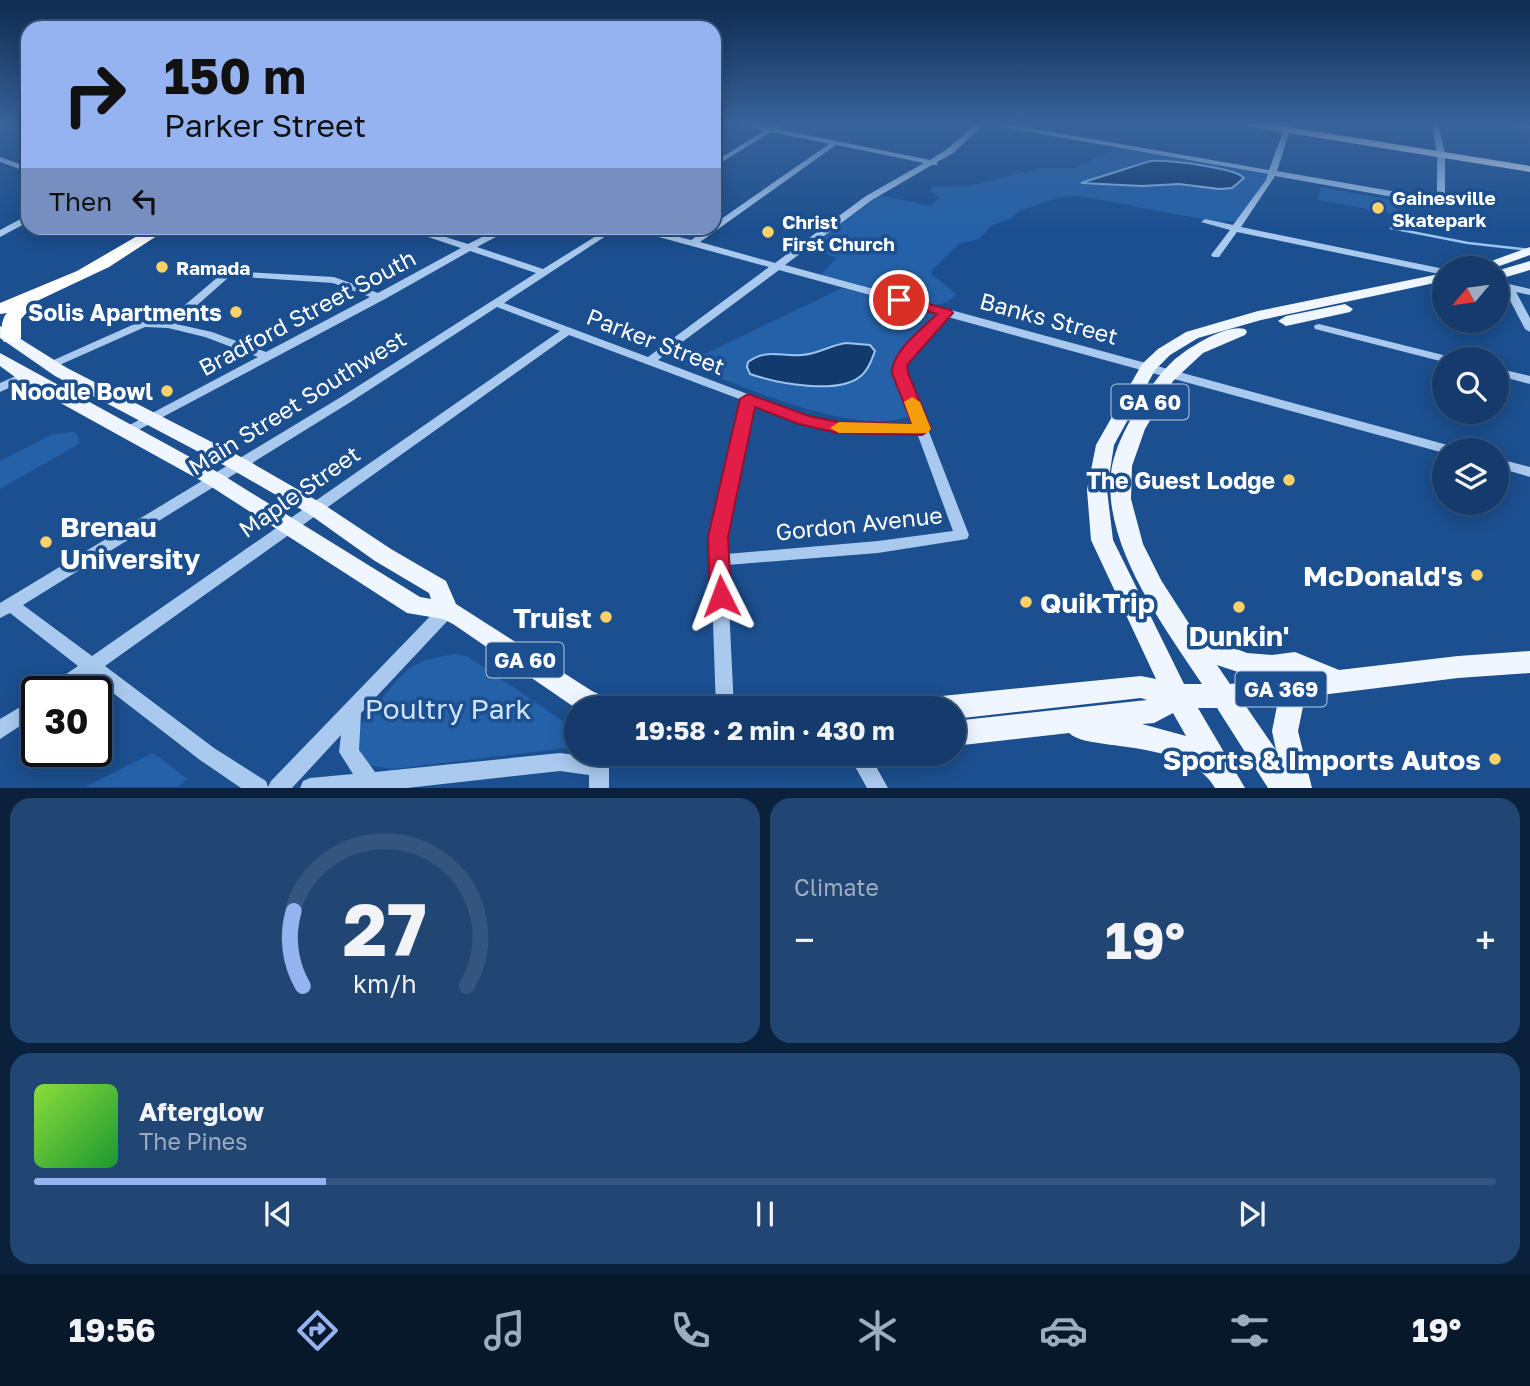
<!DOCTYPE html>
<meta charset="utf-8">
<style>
:root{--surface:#143b6b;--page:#214673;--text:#f1f3f6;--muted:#9dadc1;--line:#33557e;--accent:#95b2f1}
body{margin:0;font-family:"Golos Text",sans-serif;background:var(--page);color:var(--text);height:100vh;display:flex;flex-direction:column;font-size:26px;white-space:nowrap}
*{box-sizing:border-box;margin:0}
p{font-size:23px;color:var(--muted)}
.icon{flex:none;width:38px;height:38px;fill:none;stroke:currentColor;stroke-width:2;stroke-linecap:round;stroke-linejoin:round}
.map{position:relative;height:788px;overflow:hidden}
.side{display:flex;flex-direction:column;gap:10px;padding:10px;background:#0b203b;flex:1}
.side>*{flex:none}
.guide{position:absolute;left:21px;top:21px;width:700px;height:214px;border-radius:21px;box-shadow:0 4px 18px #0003,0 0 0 2px var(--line);background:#95b2f1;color:#111;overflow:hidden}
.needle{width:46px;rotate:241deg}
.buttons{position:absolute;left:1432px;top:256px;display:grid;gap:14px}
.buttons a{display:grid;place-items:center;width:77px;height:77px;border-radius:50%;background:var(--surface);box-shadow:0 4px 18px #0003,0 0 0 2px var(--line);font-size:35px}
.speed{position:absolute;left:21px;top:676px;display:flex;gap:14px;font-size:35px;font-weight:700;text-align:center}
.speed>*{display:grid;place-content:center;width:91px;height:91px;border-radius:50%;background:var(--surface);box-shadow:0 4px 18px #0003,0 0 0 2px var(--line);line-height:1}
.speed .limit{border:4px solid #111;border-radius:10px;background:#fff;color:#111}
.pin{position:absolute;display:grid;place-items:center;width:60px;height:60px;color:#fff;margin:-30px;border:4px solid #fff;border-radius:50%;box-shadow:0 2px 7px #0007}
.me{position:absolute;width:77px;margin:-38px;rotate:357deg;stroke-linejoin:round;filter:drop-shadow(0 0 5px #0008)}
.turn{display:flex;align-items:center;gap:24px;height:147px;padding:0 28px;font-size:32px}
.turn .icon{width:91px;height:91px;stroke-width:2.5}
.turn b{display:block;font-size:49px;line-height:60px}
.then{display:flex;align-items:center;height:66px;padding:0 28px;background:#0003;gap:14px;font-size:26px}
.big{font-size:52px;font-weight:700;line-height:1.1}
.side .tile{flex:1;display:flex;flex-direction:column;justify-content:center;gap:10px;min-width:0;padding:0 24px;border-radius:21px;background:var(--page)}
.side .dial{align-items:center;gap:0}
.dial svg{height:182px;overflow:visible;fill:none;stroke:var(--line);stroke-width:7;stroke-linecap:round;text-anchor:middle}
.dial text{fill:var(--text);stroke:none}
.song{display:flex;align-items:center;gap:21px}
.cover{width:84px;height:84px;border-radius:10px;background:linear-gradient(135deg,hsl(90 70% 55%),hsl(130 70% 35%))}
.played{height:7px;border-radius:4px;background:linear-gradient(90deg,var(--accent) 20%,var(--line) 20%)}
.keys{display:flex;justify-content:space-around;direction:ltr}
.heat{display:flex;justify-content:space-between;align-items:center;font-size:38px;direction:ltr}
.side .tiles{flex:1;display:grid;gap:10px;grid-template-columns:1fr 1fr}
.tile:last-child{grid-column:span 2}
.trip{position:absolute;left:564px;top:696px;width:402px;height:70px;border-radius:35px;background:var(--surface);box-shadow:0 4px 18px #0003,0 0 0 2px var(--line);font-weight:700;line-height:70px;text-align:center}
.dock{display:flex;height:112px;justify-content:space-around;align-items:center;background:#08182b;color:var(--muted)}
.dock .icon{width:49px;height:49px}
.dock .on{color:var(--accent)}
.dock b{font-size:32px;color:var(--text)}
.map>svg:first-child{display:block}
</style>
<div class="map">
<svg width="1530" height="788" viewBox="0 0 1530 788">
<rect width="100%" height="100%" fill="#1b4f8f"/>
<g fill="#2461a8">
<path d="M1118,147L1269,175L1236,221L1217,222L1080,196L1060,197L1019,211L1012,218L992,225L979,239L959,244L932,270L931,274L956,294C948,303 942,305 930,305L820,275L837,258L808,248L880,195L930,206L940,197L931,191L932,187L968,186L1041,168H1075Z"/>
<polygon points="1320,187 1397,201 1398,215 1318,200"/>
<path d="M842,288L936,314L900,353L892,365L909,416C855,438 739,384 684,364Z"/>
<polygon points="74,432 78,435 79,444 0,489 0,461 53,434"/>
<polygon points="454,654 467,656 576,730 576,747 392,769 369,765 357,753 360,725 398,679 410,668 425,660"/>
<polygon points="153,753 187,779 178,787 85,787"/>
</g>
<g fill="#123a6d" stroke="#9cc4f0" stroke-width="2">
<path d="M1150,161C1167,160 1234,167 1244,178L1232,188L1219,189L1179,184L1142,186L1081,183Z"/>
<path d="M846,343L870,345L875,351C872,359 869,369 862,375C840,396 776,383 750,374L747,367L748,362C767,348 781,357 802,355C818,354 831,345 846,343Z"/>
</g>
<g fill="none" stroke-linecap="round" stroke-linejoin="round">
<polyline stroke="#9cc4f0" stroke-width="2.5" points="1391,228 1468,243 1530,250"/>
<g fill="#a9c9ee" fill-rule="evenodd">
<path d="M734,123H747L769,127L776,123H784L777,129L930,160L946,150L978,123H985L952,154L937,162V165H932L872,200L785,265L1455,447L1457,450H1444V453L948,317C931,333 909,348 906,373L969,535L967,539L878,553L727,565L734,709H716L710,537L742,400L569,335L105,666L214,748L266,781L268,787L271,781L441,605L447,603L453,605L455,610L453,615L361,713L359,750L375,772L560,753L599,758L606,760L609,767V788H589V775L560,771L407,788H300L303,781L310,778L353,774L339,752L341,735L292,788H241L200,760L91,676L70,691H47L50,685L78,666L10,613L0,618V603L341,397L536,273L470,251L385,299L127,436L121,432L122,429L258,357L205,337L168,328L145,327L55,367H47L45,365L47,363L139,322H165L225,271L334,277L378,293L461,248L407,230L406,228H417L468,244L500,228H510L509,230L477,247L543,269L609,228H618L504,303L648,357L769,267L633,230L632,228H644L691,240L709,228H714V224L829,144L771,132L714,167V162L764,131ZM836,145L924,163L866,196L775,263L700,242ZM779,270L939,314C920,331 898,347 894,373L913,425L856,426L808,417L658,360ZM230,276L333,283L370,297L266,352L212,332L176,324ZM497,307L560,331L92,656L23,605L349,403ZM753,405L800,423L856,434L917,433L953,531L878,541L726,554V537Z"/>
<polygon points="987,123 1001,123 1269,170 1286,123 1292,123 1277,171 1437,199 1437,154 1432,123 1438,123 1445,154 1445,202 1438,205 1275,176 1241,227 1444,269 1444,275 1237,232 1219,257 1213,257 1211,255 1230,230 1201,222 1205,219 1233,225 1266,180 1268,174 990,125"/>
<polygon points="1497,123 1530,125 1530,129 1500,125"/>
<polygon points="0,157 28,167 28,172 0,162"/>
<polygon points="28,215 28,222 0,237 0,230"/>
<polygon points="1496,281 1530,289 1530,295 1516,292 1530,318 1530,332 1525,329 1504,289 1496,287"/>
<polygon points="1319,324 1451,357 1453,359 1444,359 1444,362 1315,329 1314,327 1315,325"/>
<polygon points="1496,368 1530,376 1530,384 1496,375"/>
<polygon points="25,372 29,373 31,376 29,379 0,392 0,383"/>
<polygon points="1496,458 1530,467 1530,477 1496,467"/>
<polygon points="37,697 37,715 0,739 0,719"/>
<polygon points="848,754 869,754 888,788 867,788"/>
</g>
<g fill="#f0f6ff" fill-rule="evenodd">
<polygon points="1241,123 1264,123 1530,166 1530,172 1246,126"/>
<polygon points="1530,247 1530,255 1494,268 1472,268"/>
<polygon points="1530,261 1530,270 1496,280 1496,271"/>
<path d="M1444,273V281L1261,320L1198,338L1170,355L1155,370L1114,445L1107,490L1113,540L1184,684H1202C1163,625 1099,541 1112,466C1116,447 1125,429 1135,412C1146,394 1158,375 1173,361C1188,348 1225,324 1245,329L1247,332L1245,335L1203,353L1173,381L1145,429L1132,466L1131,499L1143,544L1161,580L1195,633L1247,653L1272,655L1295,652L1339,670L1458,656L1530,651V673L1458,678L1305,697L1298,731L1312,788H1268L1217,708H1198L1245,788H1215C1195,753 1141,749 1105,744C1093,742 1078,741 1069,733L954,746V721L1147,700L1141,698L954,719V709H919L923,701L932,697L1141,676L1156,679L1091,540L1087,490L1096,445L1142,364L1158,349L1186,332L1258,311ZM1217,665L1247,675L1297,676L1230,684ZM1278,701L1272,731L1276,750L1245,705ZM1173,713L1186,736L1142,724L1154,723Z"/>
<polygon points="1345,304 1353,309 1350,312 1286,326 1278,321 1286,316"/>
<polygon points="0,326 67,368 245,459 323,504 391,549 446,581 456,604 592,691 613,701 617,709 574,707 453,624 443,619 407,613 207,484 19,380 0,366 0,353 221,474 420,597 431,599 429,593 375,561 309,514 231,469 55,376 0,338"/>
</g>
<path fill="#fff" fill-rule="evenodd" d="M151,228H169L109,267L37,301L21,319V338L18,342H4C0,334 1,319 7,313L0,314V303L77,271Z"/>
</g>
<linearGradient id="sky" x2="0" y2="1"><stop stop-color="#0f2b4f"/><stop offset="0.53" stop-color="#39639b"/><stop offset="1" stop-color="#39639b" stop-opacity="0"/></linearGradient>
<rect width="1530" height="233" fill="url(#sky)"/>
<path fill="#e11d48" stroke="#92132f" stroke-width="2" d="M899,296L951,310L953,313L907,365L908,373L931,429L922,435L838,433L799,424L755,407L728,537L731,596L728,602L721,604L713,602L710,596L708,537L740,399L748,394L809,416L838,422L912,424L892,373C892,351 922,329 937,314L894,302V297Z"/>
<polygon fill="#f59e0b" points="912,397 920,402 931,429 928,433 839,433 830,428 839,422 912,424 904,402"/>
<g fill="#ffd166" stroke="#1b4f8f" stroke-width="2.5">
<circle cx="1378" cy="208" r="7"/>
<circle cx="768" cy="232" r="7"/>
<circle cx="162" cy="267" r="7"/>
<circle cx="236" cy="312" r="7"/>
<circle cx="167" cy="391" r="7"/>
<circle cx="1289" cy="480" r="7"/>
<circle cx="46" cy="542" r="7"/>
<circle cx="1477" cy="575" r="7"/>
<circle cx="1026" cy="602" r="7"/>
<circle cx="1239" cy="607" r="7"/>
<circle cx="606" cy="617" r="7"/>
<circle cx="1495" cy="759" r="7"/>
</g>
<g text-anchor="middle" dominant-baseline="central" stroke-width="7" stroke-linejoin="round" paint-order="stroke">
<g font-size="19" font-weight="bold" fill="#fff" stroke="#1b4f8f" text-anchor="start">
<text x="1392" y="197">Gainesville<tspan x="1392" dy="22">Skatepark</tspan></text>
<text x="782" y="221">Christ<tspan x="782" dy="22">First Church</tspan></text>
<text x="176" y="267">Ramada</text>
</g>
<g fill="#1b4f8f" stroke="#bbcadd" stroke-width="2">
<rect x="1111.5" y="384.5" width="77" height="35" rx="5"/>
<rect x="486.5" y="642.5" width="77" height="35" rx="5"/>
<rect x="1235.5" y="671.5" width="91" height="35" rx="5"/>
</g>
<g font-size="21" font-weight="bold" fill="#fff">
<text x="1150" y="402">GA 60</text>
<text x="525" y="660">GA 60</text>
<text x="1281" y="689">GA 369</text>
</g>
<g font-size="23" font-weight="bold" fill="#fff" stroke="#1b4f8f" text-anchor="end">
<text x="222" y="312">Solis Apartments</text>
<text x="153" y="391">Noodle Bowl</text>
<text x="1275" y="480">The Guest Lodge</text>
</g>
<g font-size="23" fill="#fff" stroke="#1b4f8f">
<text transform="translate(307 312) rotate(-28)">Bradford Street South</text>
<text transform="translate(1049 318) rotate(15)">Banks Street</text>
<text transform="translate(656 341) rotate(21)">Parker Street</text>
<text transform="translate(297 402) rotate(-32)">Main Street Southwest</text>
<text transform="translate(299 491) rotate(-35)">Maple Street</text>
<text transform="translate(859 523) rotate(-6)">Gordon Avenue</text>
</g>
<g font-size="28" font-weight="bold" fill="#fff" stroke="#1b4f8f" text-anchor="end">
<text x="60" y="526" text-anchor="start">Brenau<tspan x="60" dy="32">University</tspan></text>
<text x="1463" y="575">McDonald's</text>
<text x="1040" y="602" text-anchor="start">QuikTrip</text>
<text x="592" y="617">Truist</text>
<text x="1239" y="635" text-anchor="middle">Dunkin'</text>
<text x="1481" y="759">Sports &amp; Imports Autos</text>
</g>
<g font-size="28" fill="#cfe3fa" stroke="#1b4f8f">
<text x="448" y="708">Poultry Park</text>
</g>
</g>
</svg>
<div class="buttons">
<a><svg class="needle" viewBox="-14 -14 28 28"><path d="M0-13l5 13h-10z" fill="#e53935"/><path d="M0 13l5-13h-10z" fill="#9dadc1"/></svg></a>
<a><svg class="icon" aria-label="search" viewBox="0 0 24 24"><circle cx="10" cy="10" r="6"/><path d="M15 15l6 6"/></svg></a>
<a><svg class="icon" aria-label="layers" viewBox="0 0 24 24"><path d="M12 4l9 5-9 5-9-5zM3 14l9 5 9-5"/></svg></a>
</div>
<div class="speed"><div class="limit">30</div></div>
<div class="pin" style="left:899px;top:300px;background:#d93025"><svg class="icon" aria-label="arrive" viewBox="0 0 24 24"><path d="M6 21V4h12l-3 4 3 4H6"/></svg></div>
<svg class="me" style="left:721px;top:596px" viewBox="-20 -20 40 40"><path d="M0-17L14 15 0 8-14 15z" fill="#e11d48" stroke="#fff" stroke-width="4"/></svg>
<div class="trip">19:58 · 2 min · 430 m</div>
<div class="guide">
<div class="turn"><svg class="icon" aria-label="right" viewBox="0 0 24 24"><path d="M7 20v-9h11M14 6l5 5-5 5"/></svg><div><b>150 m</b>Parker Street</div></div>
<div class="then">Then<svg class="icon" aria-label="left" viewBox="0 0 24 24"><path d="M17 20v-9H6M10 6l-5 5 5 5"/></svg></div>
</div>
</div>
<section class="side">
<div class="tiles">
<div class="tile dial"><svg viewBox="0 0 100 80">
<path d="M14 69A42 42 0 1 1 86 69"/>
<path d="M14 69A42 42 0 0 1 10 36" stroke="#95b2f1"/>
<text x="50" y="56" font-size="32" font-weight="700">27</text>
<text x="50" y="72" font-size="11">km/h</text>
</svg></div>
<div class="tile"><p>Climate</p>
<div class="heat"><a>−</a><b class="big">19°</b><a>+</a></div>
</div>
<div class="tile">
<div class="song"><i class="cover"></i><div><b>Afterglow</b><p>The Pines</p></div></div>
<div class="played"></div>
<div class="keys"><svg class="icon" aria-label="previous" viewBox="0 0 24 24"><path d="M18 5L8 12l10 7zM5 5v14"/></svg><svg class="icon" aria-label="pause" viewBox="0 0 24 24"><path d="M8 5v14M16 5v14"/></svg><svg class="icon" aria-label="next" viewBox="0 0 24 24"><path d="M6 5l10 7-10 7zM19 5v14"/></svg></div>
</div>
</div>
</section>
<nav class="dock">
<b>19:56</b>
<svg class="icon on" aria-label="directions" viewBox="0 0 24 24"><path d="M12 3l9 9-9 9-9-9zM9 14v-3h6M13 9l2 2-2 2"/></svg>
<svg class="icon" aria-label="music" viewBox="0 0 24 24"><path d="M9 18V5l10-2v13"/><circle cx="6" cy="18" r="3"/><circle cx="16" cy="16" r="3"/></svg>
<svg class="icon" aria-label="phone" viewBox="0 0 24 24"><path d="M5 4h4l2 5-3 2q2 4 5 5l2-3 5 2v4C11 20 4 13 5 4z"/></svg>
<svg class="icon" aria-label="climate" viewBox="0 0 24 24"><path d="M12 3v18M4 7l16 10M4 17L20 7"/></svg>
<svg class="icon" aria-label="car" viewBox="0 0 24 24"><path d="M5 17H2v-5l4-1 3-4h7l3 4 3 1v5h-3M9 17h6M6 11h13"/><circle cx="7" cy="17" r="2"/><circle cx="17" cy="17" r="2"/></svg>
<svg class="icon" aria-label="filters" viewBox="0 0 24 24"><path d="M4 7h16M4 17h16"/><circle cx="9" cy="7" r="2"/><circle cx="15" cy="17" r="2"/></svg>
<b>19°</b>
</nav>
